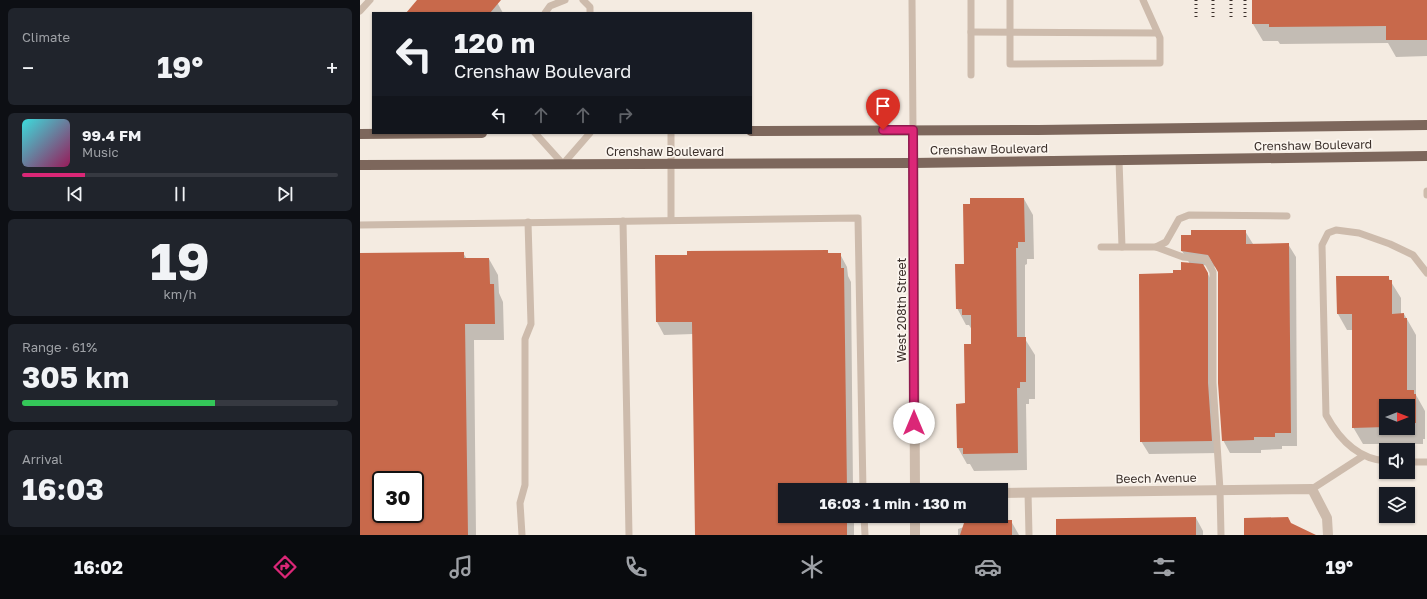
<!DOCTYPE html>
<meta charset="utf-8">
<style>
:root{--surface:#171b24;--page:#20242c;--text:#f1f3f6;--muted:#9ea1a6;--line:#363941;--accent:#db2777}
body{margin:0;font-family:"Golos Text",sans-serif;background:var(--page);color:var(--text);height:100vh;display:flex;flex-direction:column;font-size:15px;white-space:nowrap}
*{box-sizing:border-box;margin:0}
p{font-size:13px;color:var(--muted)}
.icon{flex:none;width:22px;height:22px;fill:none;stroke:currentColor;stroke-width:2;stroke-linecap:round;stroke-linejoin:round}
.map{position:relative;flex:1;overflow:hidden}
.panel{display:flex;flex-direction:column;gap:8px;padding:8px;background:#0d0f14;width:360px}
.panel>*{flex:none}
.top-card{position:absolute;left:12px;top:12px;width:380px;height:122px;border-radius:0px;box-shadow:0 1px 3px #0004;background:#171b24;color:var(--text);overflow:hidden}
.needle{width:26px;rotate:90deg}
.fabs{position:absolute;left:1019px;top:399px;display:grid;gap:8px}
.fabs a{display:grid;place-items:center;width:36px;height:36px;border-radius:0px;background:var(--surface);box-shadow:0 1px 3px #0004;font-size:20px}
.speed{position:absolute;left:12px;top:471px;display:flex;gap:8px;font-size:20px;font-weight:700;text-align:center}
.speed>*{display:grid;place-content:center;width:52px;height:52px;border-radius:50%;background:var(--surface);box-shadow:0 1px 3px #0004;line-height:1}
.speed .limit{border:2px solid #111;border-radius:6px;background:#fff;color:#111}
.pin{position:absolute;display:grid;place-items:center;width:34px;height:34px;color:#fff;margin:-41px -17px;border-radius:50% 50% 50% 0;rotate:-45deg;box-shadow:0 0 4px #0007}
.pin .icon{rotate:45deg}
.me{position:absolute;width:44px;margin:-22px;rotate:0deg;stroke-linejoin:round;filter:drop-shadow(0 0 3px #0008)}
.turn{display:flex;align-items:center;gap:14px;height:84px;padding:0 16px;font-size:18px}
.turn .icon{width:52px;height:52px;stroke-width:2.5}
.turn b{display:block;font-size:28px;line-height:34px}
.lanes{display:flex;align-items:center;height:38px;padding:0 16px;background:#0003;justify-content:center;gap:20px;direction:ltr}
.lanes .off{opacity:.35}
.big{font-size:30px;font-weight:700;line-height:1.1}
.panel .tile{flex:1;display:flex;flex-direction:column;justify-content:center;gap:6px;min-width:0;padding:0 14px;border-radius:6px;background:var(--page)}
.panel .dial{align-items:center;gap:0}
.dial b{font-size:52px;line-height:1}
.song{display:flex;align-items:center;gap:12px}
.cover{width:48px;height:48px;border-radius:6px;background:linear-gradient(135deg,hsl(180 70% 55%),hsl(330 70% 35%))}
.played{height:4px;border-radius:2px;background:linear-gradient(90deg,var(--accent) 20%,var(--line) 20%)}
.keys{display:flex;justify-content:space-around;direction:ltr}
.heat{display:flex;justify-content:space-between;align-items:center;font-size:22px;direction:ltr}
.charge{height:6px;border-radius:3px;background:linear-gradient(90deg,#34c759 61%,var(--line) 0)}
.trip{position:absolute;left:418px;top:483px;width:230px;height:40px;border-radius:0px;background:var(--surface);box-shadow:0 1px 3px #0004;font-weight:700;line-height:40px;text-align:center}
.menu{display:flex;height:64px;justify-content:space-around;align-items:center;background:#090b0e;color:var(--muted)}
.menu .icon{width:28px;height:28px}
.menu .on{color:var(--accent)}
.menu b{font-size:18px;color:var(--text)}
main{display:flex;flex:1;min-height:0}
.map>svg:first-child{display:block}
</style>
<main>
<section class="panel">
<div class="tile"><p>Climate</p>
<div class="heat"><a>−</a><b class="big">19°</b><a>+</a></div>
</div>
<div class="tile">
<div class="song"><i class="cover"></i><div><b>99.4 FM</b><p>Music</p></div></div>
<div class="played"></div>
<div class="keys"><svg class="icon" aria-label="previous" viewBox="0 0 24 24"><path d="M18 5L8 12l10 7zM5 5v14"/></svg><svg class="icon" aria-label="pause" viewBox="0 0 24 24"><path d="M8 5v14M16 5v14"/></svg><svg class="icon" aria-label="next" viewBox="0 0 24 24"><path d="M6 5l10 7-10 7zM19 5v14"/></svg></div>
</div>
<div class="tile dial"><b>19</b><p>km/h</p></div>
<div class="tile"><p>Range · 61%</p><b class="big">305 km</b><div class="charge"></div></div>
<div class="tile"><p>Arrival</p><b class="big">16:03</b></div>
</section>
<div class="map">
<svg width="1067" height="535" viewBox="0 0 1067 535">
<rect width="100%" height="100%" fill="#f4ebe1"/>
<g fill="#0003" fill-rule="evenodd">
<polygon points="59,0 133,0 138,4 143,13 47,13"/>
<polygon points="893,0 1067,0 1067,56 1036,57 1028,43 920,44 918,41 903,41 893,24"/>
<polygon points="664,199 673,215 674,259 667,259 667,264 665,265 665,339 675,355 675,399 669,399 669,404 666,404 667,470 614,471 610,464 607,464 598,448 606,404 612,344 612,330 609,325 606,325 597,308 605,265"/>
<polygon points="885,231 893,244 928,244 936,257 937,446 922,446 922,449 901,450 901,453 870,453 863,440 859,271 857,267 843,265 855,287 855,397 859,453 789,454 781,441 814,274 822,271 830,264 822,251"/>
<polygon points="467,251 469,254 480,254 487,267 488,276 491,282 493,490 425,490 425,516 494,516 494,535 336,535 333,334 304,335 297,322 328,256"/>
<path d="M103,253L107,259H129L138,275L139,293L143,302L144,340H114L116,535H0V254ZM21,480H55V514H21Z"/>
<path d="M1028,277L1041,298V314H1044L1056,335V395L1065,411V439H1063V444H1003L993,427V330H987L978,314ZM1026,406H1048V428H1026Z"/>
<polygon points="836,518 843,531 843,535 697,535"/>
<polygon points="651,521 659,535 598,535 598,529 604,527"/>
</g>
<g fill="#c8694b" fill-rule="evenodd">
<polygon points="57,0 141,0 130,13 46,13"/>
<polygon points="892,0 1067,0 1067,40 1026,40 1026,26 909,27 909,24 892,24"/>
<polygon points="610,198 664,198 665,242 658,242 658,248 656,248 657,337 666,337 666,382 660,382 660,388 657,388 658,453 603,454 603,448 597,448 596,404 605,403 604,344 611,344 611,315 602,315 602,309 596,309 595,264 604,264 603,204 610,204"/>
<polygon points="831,230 886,230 886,244 929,243 931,433 915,433 915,437 894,437 894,440 862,441 858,383 858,272 848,255 821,251 821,235 831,235"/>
<polygon points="468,250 468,253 481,253 481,268 484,268 487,490 425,490 425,516 487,516 487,535 335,535 332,322 296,322 295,255 327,255 327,251"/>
<path d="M104,252V258H129L130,284H134L135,324H105L108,535H0V253ZM21,480H55V514H21Z"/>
<polygon points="821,262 843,264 848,273 848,383 852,441 780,442 779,274 813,273 813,270 821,270"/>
<polygon points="976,276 1029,276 1029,280 1032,280 1032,314 1044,313 1044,318 1047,318 1047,390 1054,390 1054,394 1056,394 1056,423 1054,423 1054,427 1048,427 1048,406 1026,406 1026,427 992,428 992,314 977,314"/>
<polygon points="836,517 836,535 696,535 696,519"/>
<polygon points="928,517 931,523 956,535 884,535 884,518"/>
<polygon points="605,520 652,520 652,535 600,535"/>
</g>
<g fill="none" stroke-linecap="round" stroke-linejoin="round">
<g stroke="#cdbbac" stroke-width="7">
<polyline points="223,0 230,7 230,13"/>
<polyline points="552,0 553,130"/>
<polyline points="611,0 611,75"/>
<polyline points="650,0 650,64 800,63 800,38 783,0"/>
<polyline points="0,11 10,0"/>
<polyline points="185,13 190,6 205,0"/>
<polyline points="611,32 797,33"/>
<polyline points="175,133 203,164 230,133"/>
<polyline points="311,133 311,220"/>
<polyline points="1067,191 1067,195"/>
<polyline points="263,221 269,535"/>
<polyline points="0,225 498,218 503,490"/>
<polyline points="741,247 762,247 759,160"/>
<polyline points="762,247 796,247 806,242 819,219 829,215 927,216"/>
<polyline points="796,247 823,257 846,259 853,272 853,383 860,490 861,535"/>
<path d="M1026,461C997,459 979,439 966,415L962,245L968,233L976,230L999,233L1030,244L1053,255L1067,273"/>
<polyline points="1048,462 1067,462"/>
<polyline points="503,488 555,487"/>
<polyline points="952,489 1003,456"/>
<polyline points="668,492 669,535"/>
<polyline points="504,516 505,535"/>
<polyline points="162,535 160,503 165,485 165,339 171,324 168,222"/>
</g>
<g stroke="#cdbbac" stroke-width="10">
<polyline points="553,130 555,490"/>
<polyline points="641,493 952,489 967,518 968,535"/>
<polyline points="555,516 555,535"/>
</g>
<g stroke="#7d675c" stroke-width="10">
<polyline points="391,131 678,130 1067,125"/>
<polyline points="0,134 122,133"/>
<polyline points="0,165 553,163 1067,156"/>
</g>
<g stroke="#3b302b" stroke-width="3" stroke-dasharray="1 3" stroke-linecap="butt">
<polyline points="836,0 836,19"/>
<polyline points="853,0 853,19"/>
<polyline points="871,0 871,19"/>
<polyline points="885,0 885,19"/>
</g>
</g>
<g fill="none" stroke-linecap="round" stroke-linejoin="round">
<g stroke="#8e194d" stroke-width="10">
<polyline id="route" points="523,130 553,130 554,423"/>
</g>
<use href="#route" stroke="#db2777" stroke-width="7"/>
</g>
<g text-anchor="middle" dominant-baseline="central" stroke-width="3.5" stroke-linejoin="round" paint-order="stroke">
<g font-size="12" fill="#3b302b" stroke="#fbf5ee">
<text transform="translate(953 145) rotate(-1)">Crenshaw Boulevard</text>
<text transform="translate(629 149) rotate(-1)">Crenshaw Boulevard</text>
<text x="305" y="151">Crenshaw Boulevard</text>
<text transform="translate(541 310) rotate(-90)">West 208th Street</text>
<text transform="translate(796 478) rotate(-1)">Beech Avenue</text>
</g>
</g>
</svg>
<div class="fabs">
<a><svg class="needle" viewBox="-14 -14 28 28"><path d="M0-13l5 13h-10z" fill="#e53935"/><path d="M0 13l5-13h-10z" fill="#9ea1a6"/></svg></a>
<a><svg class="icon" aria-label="sound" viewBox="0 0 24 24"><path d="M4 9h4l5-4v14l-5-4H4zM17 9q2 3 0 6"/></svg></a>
<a><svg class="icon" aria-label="layers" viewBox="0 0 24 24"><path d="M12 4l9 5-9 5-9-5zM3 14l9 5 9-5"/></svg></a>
</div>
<div class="speed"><div class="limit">30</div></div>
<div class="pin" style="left:523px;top:130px;background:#d93025"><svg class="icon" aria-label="arrive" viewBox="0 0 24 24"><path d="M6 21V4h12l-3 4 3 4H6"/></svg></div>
<svg class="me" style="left:554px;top:423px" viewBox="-20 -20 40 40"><circle r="19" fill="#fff"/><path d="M0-13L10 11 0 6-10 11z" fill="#db2777"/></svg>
<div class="trip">16:03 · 1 min · 130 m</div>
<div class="top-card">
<div class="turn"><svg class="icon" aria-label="left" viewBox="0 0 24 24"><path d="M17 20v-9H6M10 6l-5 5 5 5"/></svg><div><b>120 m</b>Crenshaw Boulevard</div></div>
<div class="lanes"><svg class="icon" aria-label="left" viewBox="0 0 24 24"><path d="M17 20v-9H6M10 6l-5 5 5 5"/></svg><svg class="icon off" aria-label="ahead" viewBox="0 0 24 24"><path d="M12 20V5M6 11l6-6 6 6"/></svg><svg class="icon off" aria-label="ahead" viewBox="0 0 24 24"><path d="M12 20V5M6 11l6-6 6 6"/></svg><svg class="icon off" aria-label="right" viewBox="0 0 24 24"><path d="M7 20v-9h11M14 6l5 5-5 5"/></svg></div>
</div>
</div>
</main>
<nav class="menu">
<b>16:02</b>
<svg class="icon on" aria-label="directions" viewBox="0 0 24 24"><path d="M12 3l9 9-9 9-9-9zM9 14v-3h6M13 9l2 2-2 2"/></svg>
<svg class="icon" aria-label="music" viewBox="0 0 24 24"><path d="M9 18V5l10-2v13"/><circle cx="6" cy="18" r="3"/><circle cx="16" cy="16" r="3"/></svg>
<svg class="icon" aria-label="phone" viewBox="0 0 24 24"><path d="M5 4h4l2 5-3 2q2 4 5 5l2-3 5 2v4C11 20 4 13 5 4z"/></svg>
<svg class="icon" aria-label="climate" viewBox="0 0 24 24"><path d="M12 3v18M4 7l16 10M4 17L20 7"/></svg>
<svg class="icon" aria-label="car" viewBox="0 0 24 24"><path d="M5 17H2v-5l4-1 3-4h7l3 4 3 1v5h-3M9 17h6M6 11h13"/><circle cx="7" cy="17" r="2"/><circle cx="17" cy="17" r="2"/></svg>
<svg class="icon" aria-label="filters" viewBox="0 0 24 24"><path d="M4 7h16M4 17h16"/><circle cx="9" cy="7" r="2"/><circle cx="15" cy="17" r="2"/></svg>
<b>19°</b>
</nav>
